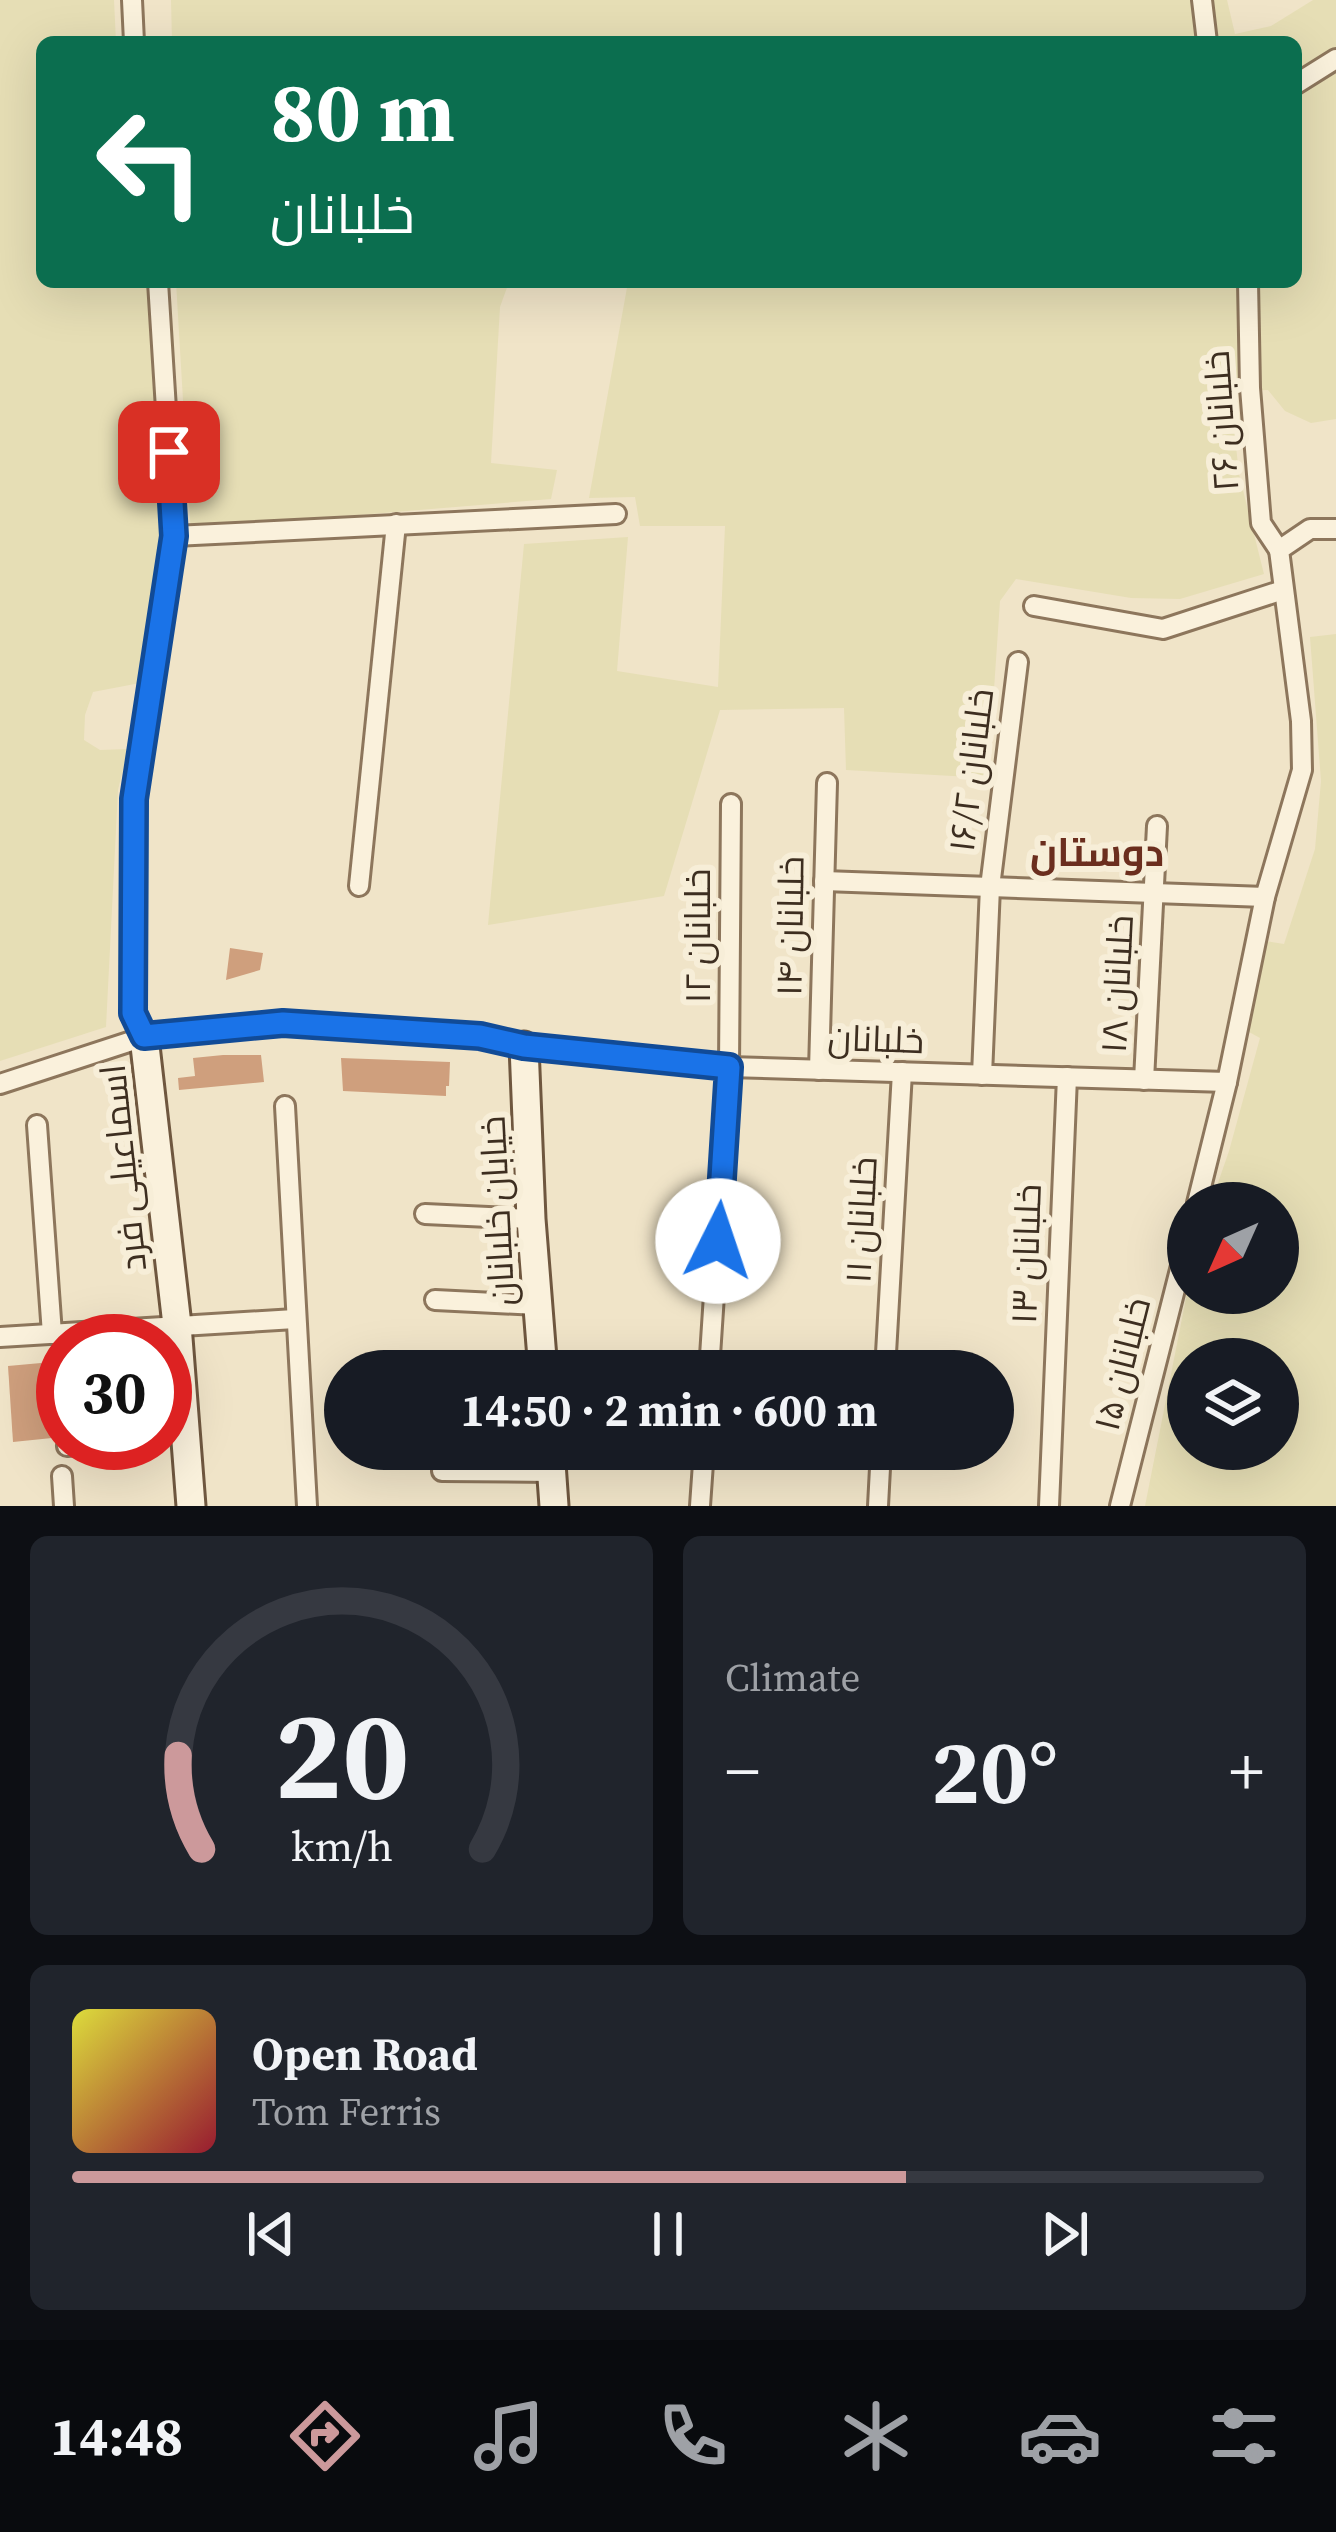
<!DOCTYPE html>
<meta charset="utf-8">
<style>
:root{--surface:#171b24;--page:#20242c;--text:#f1f3f6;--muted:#9ea1a6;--line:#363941;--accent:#cc999b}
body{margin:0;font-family:"Source Serif 4",Cairo,serif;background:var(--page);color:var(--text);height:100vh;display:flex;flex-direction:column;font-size:45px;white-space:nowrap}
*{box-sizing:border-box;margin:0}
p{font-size:39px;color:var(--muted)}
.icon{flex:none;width:66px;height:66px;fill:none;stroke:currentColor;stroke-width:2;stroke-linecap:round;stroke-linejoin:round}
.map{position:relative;height:1506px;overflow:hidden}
.details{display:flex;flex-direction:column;gap:30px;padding:30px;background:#0d0f14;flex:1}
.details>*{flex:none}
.guide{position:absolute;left:36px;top:36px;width:1266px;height:252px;border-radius:18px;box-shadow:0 12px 48px #0002;background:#0b6e4f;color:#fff;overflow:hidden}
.needle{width:78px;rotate:225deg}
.controls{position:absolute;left:1167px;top:1182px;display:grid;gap:24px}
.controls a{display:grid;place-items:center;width:132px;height:132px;border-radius:50%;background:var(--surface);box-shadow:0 12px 48px #0002;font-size:60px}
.speed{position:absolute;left:36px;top:1314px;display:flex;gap:24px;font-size:60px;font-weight:700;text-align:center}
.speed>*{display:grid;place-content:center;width:156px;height:156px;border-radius:50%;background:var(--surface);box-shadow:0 12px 48px #0002;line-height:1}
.speed .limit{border:18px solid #d22;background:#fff;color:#111}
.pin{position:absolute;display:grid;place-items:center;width:102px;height:102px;color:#fff;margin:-51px;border-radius:24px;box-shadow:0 6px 18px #0006}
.me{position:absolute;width:132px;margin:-66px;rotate:4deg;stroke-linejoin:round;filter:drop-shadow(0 0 9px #0008)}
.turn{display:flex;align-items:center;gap:42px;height:252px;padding:0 36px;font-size:54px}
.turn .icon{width:156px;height:156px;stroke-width:2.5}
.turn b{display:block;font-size:84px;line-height:102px}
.big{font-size:90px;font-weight:700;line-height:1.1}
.details .widget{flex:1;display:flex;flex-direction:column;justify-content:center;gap:18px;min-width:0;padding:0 42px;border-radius:18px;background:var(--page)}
.details .dial{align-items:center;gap:0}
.dial svg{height:312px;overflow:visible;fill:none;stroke:var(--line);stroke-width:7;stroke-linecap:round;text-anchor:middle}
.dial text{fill:var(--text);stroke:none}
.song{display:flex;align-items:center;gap:36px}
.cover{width:144px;height:144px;border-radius:18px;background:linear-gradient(135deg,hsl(60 70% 55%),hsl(350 70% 35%))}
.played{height:12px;border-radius:6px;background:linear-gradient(90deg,var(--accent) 70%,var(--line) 70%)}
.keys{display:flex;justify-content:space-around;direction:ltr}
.heat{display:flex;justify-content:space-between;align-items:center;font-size:66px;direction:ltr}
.details .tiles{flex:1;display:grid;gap:30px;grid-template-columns:1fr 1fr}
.widget:last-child{grid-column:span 2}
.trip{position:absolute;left:324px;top:1350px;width:690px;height:120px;border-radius:60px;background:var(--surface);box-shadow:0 12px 48px #0002;font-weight:700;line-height:120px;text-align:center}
.menu{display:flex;height:192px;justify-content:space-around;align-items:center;background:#090b0e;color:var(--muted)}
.menu .icon{width:84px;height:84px}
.menu .current{color:var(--accent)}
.menu b{font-size:54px;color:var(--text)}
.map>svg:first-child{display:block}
</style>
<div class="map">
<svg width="1336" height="1506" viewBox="0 0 1336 1506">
<rect width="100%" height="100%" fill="#f0e4c8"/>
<g fill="#e6deb5" fill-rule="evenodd">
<polygon points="0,0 114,0 116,42 42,42 42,282 147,282 153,388 162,466 164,538 140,683 93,692 85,715 84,740 100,750 128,749 118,790 106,1027 0,1061"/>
<polygon points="171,0 1227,0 1235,34 1271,26 1313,0 1336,0 1336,419 1311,423 1285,411 1268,390 1230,391 1239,474 1264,574 1180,599 1131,598 1016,579 1000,601 988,778 846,770 844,708 720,710 664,896 488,925 524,544 628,537 617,671 718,687 725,526 640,526 635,497 589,498 628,282 1296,282 1296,42 172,42"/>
<polygon points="176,282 509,282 500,307 491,463 557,470 551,499 204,528 191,535"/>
<path d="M1336,634V1506H1145L1188,1288V1293H1278V1203H1211L1229,1151L1260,1038L1249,1032L1265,941L1284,944L1315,849L1321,781L1310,637ZM1188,1359H1278V1449H1188Z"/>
</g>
<g fill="#cf9f7d">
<polygon points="230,948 263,953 260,970 226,980"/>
<polygon points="223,1055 261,1055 264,1082 179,1090 178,1078 195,1076 193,1058"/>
<polygon points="341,1058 450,1062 449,1086 446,1086 446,1096 343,1091"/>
<polygon points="41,1363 47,1369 52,1438 13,1442 8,1366"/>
</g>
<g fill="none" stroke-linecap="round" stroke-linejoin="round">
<g stroke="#8d765c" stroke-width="24">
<g id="street">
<polyline points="132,0 134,42"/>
<polyline points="1202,0 1207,42"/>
<polyline points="1296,84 1336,59"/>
<polyline points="1248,282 1250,388 1261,523 1279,550"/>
<polyline points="174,536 616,514"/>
<polyline points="1034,606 1163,629 1283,590"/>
<polyline points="824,881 1265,897"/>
<polyline points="359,886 396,524"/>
<polyline points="144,1037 133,1013 134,799 174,536 158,282"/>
<polyline points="819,1070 827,783"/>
<polyline points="982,1075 990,887 1018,662"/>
<polyline points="1144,1080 1157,826"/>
<polyline points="0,1084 144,1037 283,1023 480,1036 524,1046 729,1067 1227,1082"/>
<polyline points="285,1106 307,1506"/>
<polyline points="37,1125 52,1334"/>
<polyline points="1197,1203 1227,1082 1265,897 1302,770 1301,721 1279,550 1310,529 1336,529"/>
<polyline points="425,1214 531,1219"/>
<polyline points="435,1300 538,1305"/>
<polyline points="0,1337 295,1319"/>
<polyline points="709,1371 729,1067 731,804"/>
<polyline points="885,1371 902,1072"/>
<polyline points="67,1446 98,1443"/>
<polyline points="442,1471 552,1472"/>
<polyline points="62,1476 64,1506"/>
<polyline points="700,1506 704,1449"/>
<polyline points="878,1506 881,1449"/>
<polyline points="1049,1506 1067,1077"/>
<polyline points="1120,1506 1188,1238"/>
</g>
</g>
<g stroke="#6f573f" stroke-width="33">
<g id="secondary">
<polyline points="144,1037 177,1325 191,1506"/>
<polyline points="524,1046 531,1219 543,1371"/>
<polyline points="550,1449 554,1506"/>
</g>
</g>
<use href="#street" stroke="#faf1dc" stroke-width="18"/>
<use href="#secondary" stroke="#faf1dc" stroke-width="27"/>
</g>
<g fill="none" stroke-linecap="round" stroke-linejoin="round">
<g stroke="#114b97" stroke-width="30">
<polyline id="route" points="169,452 174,536 134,799 133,1013 144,1036 283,1023 480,1036 524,1046 729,1067 718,1241"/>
</g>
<use href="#route" stroke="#1a73e8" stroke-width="21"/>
</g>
<g text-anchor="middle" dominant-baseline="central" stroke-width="12" stroke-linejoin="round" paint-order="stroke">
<g font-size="36" fill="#3d2e20" stroke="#f7eed8">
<text transform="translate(1221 421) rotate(-94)">۲۶ خلبانان</text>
<text transform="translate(971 770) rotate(-83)">۱۶/۲ خلبانان</text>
<text transform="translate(790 926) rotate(-89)">۱۴ خلبانان</text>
<text transform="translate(697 936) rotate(-90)">۱۲ خلبانان</text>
<text transform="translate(1117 984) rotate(-87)">۱۸ خلبانان</text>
<text transform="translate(876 1039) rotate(2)">خلبانان</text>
<text transform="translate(123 1168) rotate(-96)">اسماعیلی فرد</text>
<text transform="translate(497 1211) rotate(-93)">خیابان خلبانان</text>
<text transform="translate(861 1220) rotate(-87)">۱۱ خلبانان</text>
<text transform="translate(1026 1254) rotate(-88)">۱۳ خلبانان</text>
<text transform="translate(1122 1364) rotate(-76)">۱۵ خلبانان</text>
</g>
<g font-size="39" font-weight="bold" fill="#6b2e1e" stroke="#f7eed8">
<text x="1097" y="852">دوستان</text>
</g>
</g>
</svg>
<div class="controls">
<a><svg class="needle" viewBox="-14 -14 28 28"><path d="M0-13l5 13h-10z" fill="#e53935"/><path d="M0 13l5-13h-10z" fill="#9ea1a6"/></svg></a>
<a><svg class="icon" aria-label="layers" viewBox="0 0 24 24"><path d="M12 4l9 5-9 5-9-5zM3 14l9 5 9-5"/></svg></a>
</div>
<div class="speed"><div class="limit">30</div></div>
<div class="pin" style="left:169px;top:452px;background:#d93025"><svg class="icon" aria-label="arrive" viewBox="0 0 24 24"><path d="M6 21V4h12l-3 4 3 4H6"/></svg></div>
<svg class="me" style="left:718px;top:1241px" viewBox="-20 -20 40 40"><circle r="19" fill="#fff"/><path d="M0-13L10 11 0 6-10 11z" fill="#1a73e8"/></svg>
<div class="trip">14:50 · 2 min · 600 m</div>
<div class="guide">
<div class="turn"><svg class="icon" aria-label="left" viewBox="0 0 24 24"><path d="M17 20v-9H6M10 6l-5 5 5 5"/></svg><div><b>80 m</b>خلبانان</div></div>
</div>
</div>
<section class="details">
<div class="tiles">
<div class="widget dial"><svg viewBox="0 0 100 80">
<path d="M14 69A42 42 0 1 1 86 69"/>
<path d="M14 69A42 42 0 0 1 8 45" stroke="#cc999b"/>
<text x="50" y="56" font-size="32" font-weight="700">20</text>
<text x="50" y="72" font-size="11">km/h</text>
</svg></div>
<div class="widget"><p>Climate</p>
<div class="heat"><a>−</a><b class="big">20°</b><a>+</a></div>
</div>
<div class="widget">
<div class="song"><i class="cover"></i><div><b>Open Road</b><p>Tom Ferris</p></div></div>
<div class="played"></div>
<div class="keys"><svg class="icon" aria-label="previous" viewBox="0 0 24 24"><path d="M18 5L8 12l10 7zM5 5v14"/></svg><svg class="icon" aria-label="pause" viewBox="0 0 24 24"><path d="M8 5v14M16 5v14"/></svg><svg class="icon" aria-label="next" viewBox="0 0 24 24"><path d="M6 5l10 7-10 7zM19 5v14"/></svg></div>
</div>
</div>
</section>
<nav class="menu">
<b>14:48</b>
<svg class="icon current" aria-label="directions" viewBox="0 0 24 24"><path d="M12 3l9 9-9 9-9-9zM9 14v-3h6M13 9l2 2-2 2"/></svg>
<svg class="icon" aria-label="music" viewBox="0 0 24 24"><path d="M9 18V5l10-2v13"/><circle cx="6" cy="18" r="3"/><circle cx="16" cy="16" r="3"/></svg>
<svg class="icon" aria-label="phone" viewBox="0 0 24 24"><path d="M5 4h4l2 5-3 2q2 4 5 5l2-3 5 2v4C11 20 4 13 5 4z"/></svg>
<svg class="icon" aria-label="climate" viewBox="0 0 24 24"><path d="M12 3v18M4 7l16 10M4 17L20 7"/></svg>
<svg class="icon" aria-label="car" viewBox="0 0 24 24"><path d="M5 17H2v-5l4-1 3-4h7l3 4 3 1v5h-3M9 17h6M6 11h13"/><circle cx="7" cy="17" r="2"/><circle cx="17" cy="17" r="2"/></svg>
<svg class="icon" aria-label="filters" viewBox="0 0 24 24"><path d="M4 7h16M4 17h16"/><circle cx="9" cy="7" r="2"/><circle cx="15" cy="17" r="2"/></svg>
</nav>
